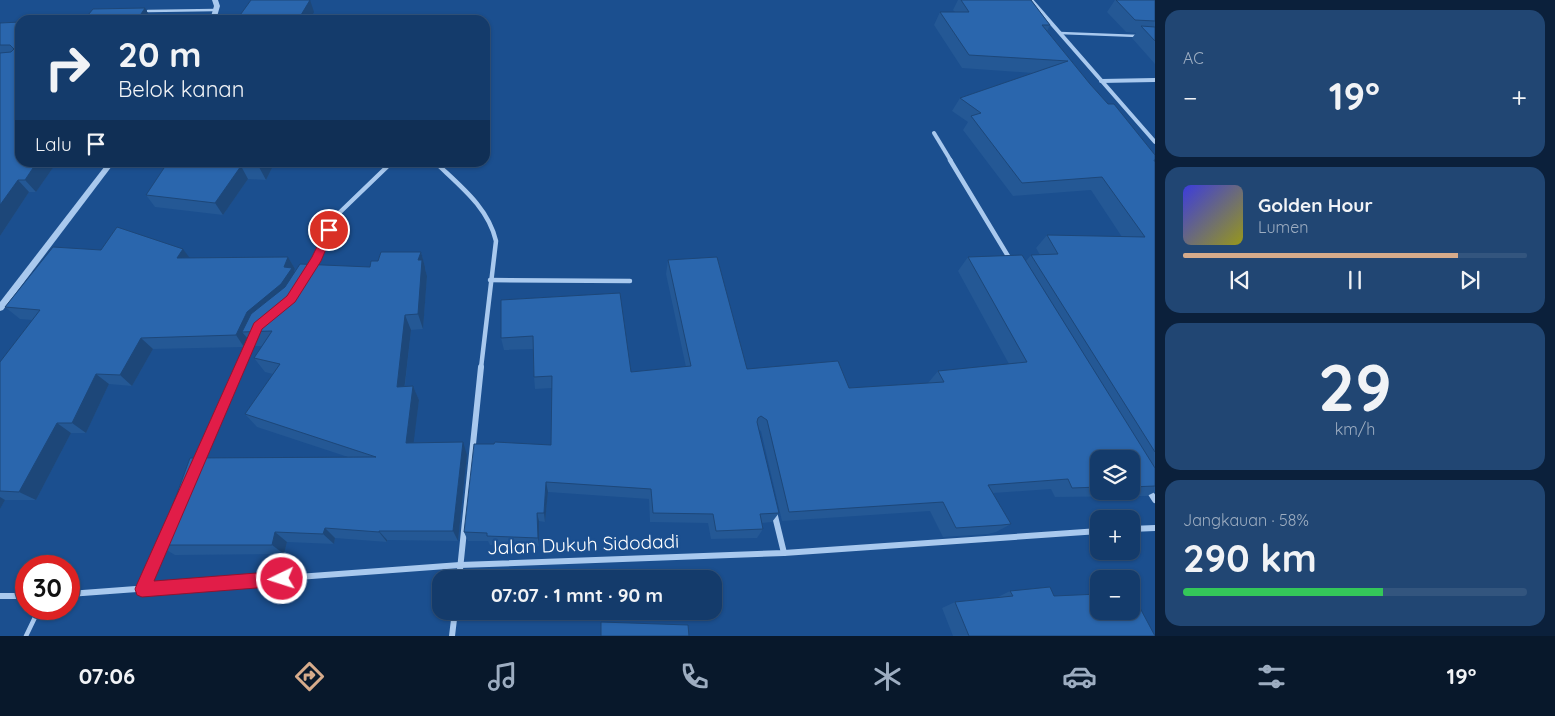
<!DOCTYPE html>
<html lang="id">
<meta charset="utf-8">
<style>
:root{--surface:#143b6b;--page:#214673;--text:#f1f3f6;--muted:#9dadc1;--line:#33557e;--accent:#d6ab8b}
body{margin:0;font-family:Quicksand,sans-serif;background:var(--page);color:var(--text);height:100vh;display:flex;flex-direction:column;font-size:19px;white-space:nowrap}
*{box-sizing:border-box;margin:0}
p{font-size:16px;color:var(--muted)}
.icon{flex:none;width:28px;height:28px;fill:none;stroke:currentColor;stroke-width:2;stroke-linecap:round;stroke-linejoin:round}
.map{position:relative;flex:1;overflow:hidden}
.drawer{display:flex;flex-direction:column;gap:10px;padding:10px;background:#0b203b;width:400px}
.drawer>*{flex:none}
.top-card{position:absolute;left:15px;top:15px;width:475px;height:152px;border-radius:15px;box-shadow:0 1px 4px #0004,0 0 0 1px var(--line);background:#143b6b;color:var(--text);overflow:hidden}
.tools{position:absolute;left:1090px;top:450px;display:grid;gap:10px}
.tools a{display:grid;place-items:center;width:50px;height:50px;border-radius:10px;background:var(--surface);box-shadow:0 1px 4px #0004,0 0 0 1px var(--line);font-size:25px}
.speed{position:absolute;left:15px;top:555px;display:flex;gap:10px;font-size:25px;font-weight:700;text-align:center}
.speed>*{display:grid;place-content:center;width:65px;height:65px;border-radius:50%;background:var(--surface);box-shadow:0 1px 4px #0004,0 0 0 1px var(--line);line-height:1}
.speed .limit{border:8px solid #d22;background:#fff;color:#111}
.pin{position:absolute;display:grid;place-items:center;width:42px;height:42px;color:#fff;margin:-21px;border:2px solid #fff;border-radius:50%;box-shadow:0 1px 5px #0007}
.me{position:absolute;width:55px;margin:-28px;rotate:266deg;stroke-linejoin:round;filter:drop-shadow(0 0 4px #0008)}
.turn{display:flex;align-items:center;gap:18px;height:105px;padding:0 20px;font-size:22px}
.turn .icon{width:65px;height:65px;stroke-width:2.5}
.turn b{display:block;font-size:35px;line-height:42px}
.then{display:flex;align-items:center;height:48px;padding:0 20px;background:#0003;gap:10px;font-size:19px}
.big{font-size:38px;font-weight:700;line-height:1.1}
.drawer .tile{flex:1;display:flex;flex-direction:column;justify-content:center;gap:8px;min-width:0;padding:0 18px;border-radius:15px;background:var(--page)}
.drawer .dial{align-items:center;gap:0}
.dial b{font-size:65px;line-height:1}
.song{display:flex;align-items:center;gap:15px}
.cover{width:60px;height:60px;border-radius:8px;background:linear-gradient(135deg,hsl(240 70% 55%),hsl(60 70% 35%))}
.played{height:5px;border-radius:2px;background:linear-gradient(90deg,var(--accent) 80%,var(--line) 80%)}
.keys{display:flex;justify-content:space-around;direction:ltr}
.heat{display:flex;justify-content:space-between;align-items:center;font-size:28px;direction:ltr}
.charge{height:8px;border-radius:4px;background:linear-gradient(90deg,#34c759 58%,var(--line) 0)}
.trip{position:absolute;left:432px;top:570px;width:290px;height:50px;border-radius:15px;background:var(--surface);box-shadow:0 1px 4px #0004,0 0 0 1px var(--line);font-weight:700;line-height:50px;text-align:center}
.tab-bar{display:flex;height:80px;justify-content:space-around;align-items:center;background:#08182b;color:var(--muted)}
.tab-bar .icon{width:35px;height:35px}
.tab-bar .active{color:var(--accent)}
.tab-bar b{font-size:22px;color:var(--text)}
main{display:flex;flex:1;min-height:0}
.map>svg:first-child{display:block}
</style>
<main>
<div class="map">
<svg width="1155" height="636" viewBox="0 0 1155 636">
<rect width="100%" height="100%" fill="#1b4f8f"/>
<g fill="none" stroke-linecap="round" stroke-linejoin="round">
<g stroke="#a9c9ee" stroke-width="2.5">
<polyline points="148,11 215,10"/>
<polyline points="1060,33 1138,36"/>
</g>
<polyline stroke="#a9c9ee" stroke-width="4.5" points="26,636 39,609"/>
<g stroke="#a9c9ee" stroke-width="4">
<polyline points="1031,0 1155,142"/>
<polyline points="1101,81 1155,80"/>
<polyline points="934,133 951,161"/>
</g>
<g stroke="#a9c9ee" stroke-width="4.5">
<polyline points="950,160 1011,261"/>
<path d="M435,162C460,186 488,207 496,241L481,368"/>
<polyline points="310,269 317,259 336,216 392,162"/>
<polyline points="490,280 630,281"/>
<polyline points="239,368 252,338"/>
</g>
<g stroke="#a9c9ee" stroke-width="6">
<polyline points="198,463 239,367"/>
<polyline points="1148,489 1155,500"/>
<polyline points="774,512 784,553"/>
<polyline points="1131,529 1155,528"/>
<polyline points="459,579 481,367"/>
<polyline points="142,589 163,542"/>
<polyline points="69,594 460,565 784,553 1099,531"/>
<polyline points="0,596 26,596"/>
<polyline points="452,636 455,611"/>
</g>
<g fill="#a9c9ee" fill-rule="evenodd">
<polygon points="212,0 218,0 220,6 216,20 210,20 214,6"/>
<polygon points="108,162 115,162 3,310 0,311 0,302"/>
</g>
</g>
<g fill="#245895" fill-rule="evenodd">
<path d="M958,0H1031L1050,25L1047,31L1090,84L1155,155V492L1147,496L1055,497L1051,489L993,493L1011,524L996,532L988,534L943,537L930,511L782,521L761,431L758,429L779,513L772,522L762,523L763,529L757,538L711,539L708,523L650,522L649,499L548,492L545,522L539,521V546L490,545L488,541H468L464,532L551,445L552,388L535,389L534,377L533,349L504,350L501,338V300L631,372L686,367L666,274L668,260L747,369L849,388L928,383L938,371L1009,364L958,271L968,257L1026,261L1031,255H1040L1036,248L1047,235L1122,237L1091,190L1013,196L963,130L968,122L952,111L960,98L1033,73L962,68L934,25L940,12H955L953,10ZM1099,459H1131V491H1099Z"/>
<polygon points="1115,0 1155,0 1155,64 1132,38 1136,33 1126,32 1107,12"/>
<polygon points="20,22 20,162 57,162 36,192 29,192 0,236 0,23"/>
<polygon points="168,162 275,162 266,180 248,179 223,215 155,207 146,195"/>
<polygon points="183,249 189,258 288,257 295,269 294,271 295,272 370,267 378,261 421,252 425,267 425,269 427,276 423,329 411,330 405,386 413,386 419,400 413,443 467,455 458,541 387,540 387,542 335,538 334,544 287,542 284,554 175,555 158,545 348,457 257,427 245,414 273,374 265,372 254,358 262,346 253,346 248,339 244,347 153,349 132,386 109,384 86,433 71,433 36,500 5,500 0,509 0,362 33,320 20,319 5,307 101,250"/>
<polygon points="1010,591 1054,596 1155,636 953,636 942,608 955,602 996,598"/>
</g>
<g fill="#1d4779">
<polygon points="310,0 314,12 310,20 298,20"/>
<polygon points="145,8 152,20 137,20"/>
<polygon points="37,162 57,162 36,192 25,180"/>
<polygon points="262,162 275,162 266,180 259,167"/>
<polygon points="241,166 248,179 223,215 215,203"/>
<polygon points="18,180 29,192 0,236 0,205"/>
<polygon points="183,249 192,261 177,258"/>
<polygon points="421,252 425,267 425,269 427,276 423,329 418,314 418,260"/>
<polygon points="288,257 295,269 294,271 299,280 242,332 248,339 244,347 236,335 247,312 284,267"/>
<polygon points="405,315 411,330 403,400 397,387"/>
<polygon points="141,338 153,349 132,386 120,375"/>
<polygon points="96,374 109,384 86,433 72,423"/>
<polygon points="413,386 419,400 412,455 406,443"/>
<polygon points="57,423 71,433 36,500 19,492"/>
<polygon points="463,442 467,455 458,541 453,531"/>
<polygon points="546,482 548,492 545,522 544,513"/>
<polygon points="0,497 5,500 0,509"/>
<polygon points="537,513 539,521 539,546 538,538"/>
<polygon points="325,528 335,538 334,544 323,534"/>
<polygon points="379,531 387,540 387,542 379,532"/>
<polygon points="275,532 287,542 284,554 272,545"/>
</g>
<g fill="#2a66ad" stroke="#1d4779">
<polygon points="251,0 310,0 298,20 181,20 238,18"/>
<polygon points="961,0 1031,0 1050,25 1042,25 1090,84 1108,104 1114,104 1155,155 1155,160 1154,160 1155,162 1155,452 1031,255 1058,254 1047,235 1145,237 1102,177 1022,183 971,116 981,113 960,98 1068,61 969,55 940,12 969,12"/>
<polygon points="1116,0 1155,0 1155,21 1135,20"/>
<polygon points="145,8 137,20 84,20 93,9"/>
<polygon points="20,22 20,162 37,162 25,180 18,180 0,205 0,53 11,52 14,49 10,45 0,45 0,23"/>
<polygon points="1141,26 1155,27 1155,41"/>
<polygon points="168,162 262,162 259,167 241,166 215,203 146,195"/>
<polygon points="117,227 183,249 177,258 288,257 284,267 292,268 281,284 247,312 236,335 141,338 120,375 96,374 72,423 57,423 19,492 0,491 0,362 40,310 5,307 53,247 101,250"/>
<polygon points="381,252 421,252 418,260 422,260 418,314 405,315 397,387 413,386 406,443 463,442 453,531 379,531 379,532 325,528 323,534 275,532 272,545 158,545 190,458 376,457 245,414 280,364 254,358 272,331 242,332 251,314 285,287 300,264 370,267 371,261 378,261"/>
<polygon points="1022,255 1155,468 1155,486 1131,487 1131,459 1099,459 1099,487 1072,488 1068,479 988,485 1011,524 1002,525 956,528 943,502 789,512 767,420 761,416 758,418 757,422 779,513 760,514 763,529 716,531 713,514 653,513 651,489 546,482 544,513 537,513 538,538 487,536 487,533 464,532 474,444 494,444 495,442 551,445 552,376 534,377 533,336 501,338 501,300 620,293 631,372 691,366 668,260 717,257 747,369 838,361 849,388 944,382 938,371 1027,362 968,257"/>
<polygon points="1050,587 1054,596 1099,594 1099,611 1131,611 1131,593 1132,593 1155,636 969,636 955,602 1013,596 1010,591"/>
<polygon points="601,622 688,625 689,636 601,636"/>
</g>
<polygon fill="#e11d48" stroke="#92132f" points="329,227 334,230 321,261 295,302 262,329 154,581 282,571 287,573 289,579 287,584 282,586 142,597 137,595 135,589 137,584 254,323 287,296 312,257 326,228"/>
<g text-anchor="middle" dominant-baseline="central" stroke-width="5" stroke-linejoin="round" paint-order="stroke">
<g font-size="19" fill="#fff" stroke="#1b4f8f">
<text transform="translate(583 544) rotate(-2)">Jalan Dukuh Sidodadi</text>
</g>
</g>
</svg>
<div class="tools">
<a><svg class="icon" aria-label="layers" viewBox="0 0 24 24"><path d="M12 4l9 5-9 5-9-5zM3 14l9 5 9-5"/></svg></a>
<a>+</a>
<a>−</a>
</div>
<div class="speed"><div class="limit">30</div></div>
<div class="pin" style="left:329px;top:230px;background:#d93025"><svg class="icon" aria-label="arrive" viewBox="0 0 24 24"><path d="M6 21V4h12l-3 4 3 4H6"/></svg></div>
<svg class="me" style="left:282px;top:579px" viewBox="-20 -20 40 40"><circle r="17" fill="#e11d48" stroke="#fff" stroke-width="3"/><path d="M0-11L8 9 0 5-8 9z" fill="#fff"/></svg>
<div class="trip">07:07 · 1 mnt · 90 m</div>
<div class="top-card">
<div class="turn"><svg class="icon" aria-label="right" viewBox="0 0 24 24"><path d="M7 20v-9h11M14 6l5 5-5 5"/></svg><div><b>20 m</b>Belok kanan</div></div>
<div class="then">Lalu<svg class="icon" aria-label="arrive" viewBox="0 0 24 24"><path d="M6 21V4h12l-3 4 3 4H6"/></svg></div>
</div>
</div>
<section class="drawer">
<div class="tile"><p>AC</p>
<div class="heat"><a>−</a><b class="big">19°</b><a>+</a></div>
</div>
<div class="tile">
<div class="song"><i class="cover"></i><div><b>Golden Hour</b><p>Lumen</p></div></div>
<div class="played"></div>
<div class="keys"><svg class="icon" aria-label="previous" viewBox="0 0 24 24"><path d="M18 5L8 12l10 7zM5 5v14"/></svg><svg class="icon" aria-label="pause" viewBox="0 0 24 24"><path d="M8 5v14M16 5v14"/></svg><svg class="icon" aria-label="next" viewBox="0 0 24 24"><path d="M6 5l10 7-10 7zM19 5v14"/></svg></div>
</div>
<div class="tile dial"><b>29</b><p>km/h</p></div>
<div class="tile"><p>Jangkauan · 58%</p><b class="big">290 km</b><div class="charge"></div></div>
</section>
</main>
<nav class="tab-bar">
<b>07:06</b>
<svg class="icon active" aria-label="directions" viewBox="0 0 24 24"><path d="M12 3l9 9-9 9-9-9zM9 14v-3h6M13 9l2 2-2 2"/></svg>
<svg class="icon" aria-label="music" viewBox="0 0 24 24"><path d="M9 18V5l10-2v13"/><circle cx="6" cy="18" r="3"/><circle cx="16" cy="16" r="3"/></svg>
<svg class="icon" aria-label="phone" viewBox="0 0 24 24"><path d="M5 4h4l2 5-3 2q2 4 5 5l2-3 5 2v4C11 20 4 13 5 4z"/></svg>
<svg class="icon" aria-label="climate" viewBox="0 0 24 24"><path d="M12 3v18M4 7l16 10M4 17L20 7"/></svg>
<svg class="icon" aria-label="car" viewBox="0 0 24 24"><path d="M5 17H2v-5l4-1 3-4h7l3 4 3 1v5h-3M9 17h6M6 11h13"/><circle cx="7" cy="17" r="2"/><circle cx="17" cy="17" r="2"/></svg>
<svg class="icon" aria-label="filters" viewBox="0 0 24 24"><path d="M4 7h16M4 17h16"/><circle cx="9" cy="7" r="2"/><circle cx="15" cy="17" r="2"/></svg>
<b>19°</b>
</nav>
